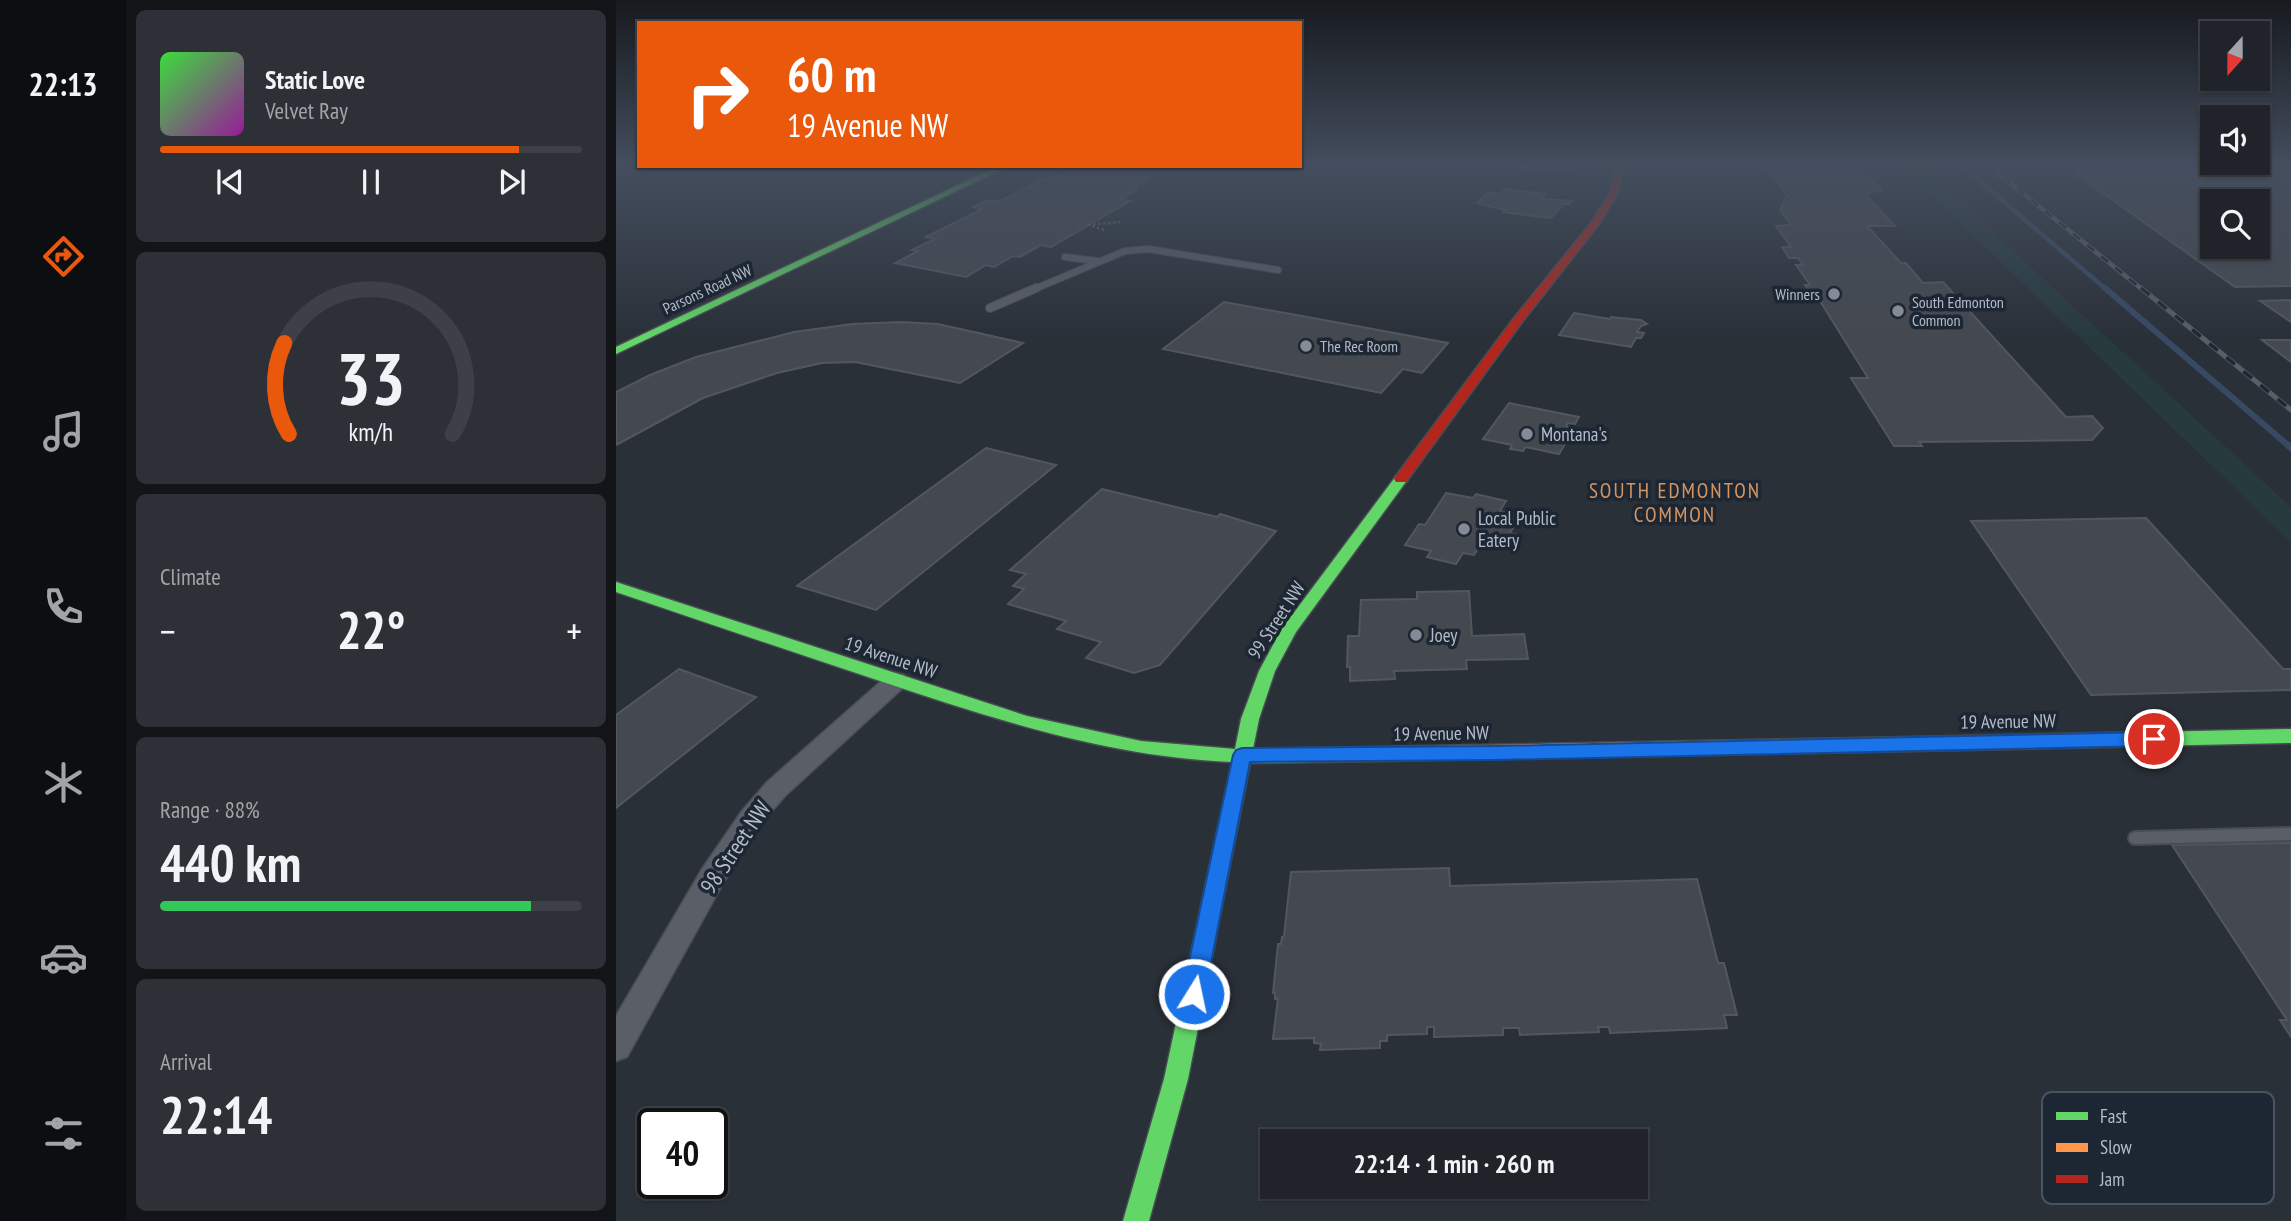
<!DOCTYPE html>
<meta charset="utf-8">
<style>
:root{--surface:#20242a;--page:#2d3036;--text:#f1f3f6;--muted:#a2a4a8;--line:#3d4147;--accent:#ea580c}
body{margin:0;font-family:"PT Sans Narrow",sans-serif;background:var(--page);color:var(--text);height:100vh;display:flex;flex-direction:column;font-size:26px;white-space:nowrap}
*{box-sizing:border-box;margin:0}
p{font-size:23px;color:var(--muted)}
.icon{flex:none;width:38px;height:38px;fill:none;stroke:currentColor;stroke-width:2;stroke-linecap:round;stroke-linejoin:round}
.map{position:relative;flex:1;overflow:hidden}
.sheet{display:flex;flex-direction:column;gap:10px;padding:10px;background:#121417;width:490px}
.sheet>*{flex:none}
.guide{position:absolute;left:21px;top:21px;width:665px;height:147px;border-radius:0px;box-shadow:0 2px 5px #0004,0 0 0 2px var(--line);background:#ea580c;color:#fff;overflow:hidden}
.needle{width:46px;rotate:201deg}
.tools{position:absolute;left:1584px;top:21px;display:grid;gap:14px}
.tools a{display:grid;place-items:center;width:70px;height:70px;border-radius:0px;background:var(--surface);box-shadow:0 2px 5px #0004,0 0 0 2px var(--line);font-size:35px}
.speed{position:absolute;left:21px;top:1108px;display:flex;gap:14px;font-size:35px;font-weight:700;text-align:center}
.speed>*{display:grid;place-content:center;width:91px;height:91px;border-radius:50%;background:var(--surface);box-shadow:0 2px 5px #0004,0 0 0 2px var(--line);line-height:1}
.speed .limit{border:4px solid #111;border-radius:10px;background:#fff;color:#111}
.pin{position:absolute;display:grid;place-items:center;width:60px;height:60px;color:#fff;margin:-30px;border:4px solid #fff;border-radius:50%;box-shadow:0 2px 7px #0007}
.me{position:absolute;width:77px;margin:-38px;rotate:10deg;stroke-linejoin:round;filter:drop-shadow(0 0 5px #0008)}
.turn{display:flex;align-items:center;gap:24px;height:147px;padding:0 35px;font-size:32px}
.turn .icon{width:91px;height:91px;stroke-width:2.5}
.turn b{display:block;font-size:49px;line-height:60px}
.big{font-size:52px;font-weight:700;line-height:1.1}
.sheet .card{flex:1;display:flex;flex-direction:column;justify-content:center;gap:10px;min-width:0;padding:0 24px;border-radius:10px;background:var(--page)}
.sheet .dial{align-items:center;gap:0}
.dial svg{height:182px;overflow:visible;fill:none;stroke:var(--line);stroke-width:7;stroke-linecap:round;text-anchor:middle}
.dial text{fill:var(--text);stroke:none}
.song{display:flex;align-items:center;gap:21px}
.cover{width:84px;height:84px;border-radius:10px;background:linear-gradient(135deg,hsl(120 70% 55%),hsl(300 70% 35%))}
.played{height:7px;border-radius:4px;background:linear-gradient(90deg,var(--accent) 85%,var(--line) 85%)}
.keys{display:flex;justify-content:space-around;direction:ltr}
.heat{display:flex;justify-content:space-between;align-items:center;font-size:38px;direction:ltr}
.charge{height:10px;border-radius:5px;background:linear-gradient(90deg,#34c759 88%,var(--line) 0)}
.trip{position:absolute;left:644px;top:1129px;width:388px;height:70px;border-radius:0px;background:var(--surface);box-shadow:0 2px 5px #0004,0 0 0 2px var(--line);font-weight:700;line-height:70px;text-align:center}
main{display:flex;flex:1;min-height:0}
.tabs{display:flex;flex-direction:column;width:126px;justify-content:space-around;align-items:center;background:#0d0e11;color:var(--muted)}
.tabs .icon{width:49px;height:49px}
.tabs .current{color:var(--accent)}
.tabs b{font-size:32px;color:var(--text)}
.map>svg:first-child{display:block}
</style>
<main>
<nav class="tabs">
<b>22:13</b>
<svg class="icon current" aria-label="directions" viewBox="0 0 24 24"><path d="M12 3l9 9-9 9-9-9zM9 14v-3h6M13 9l2 2-2 2"/></svg>
<svg class="icon" aria-label="music" viewBox="0 0 24 24"><path d="M9 18V5l10-2v13"/><circle cx="6" cy="18" r="3"/><circle cx="16" cy="16" r="3"/></svg>
<svg class="icon" aria-label="phone" viewBox="0 0 24 24"><path d="M5 4h4l2 5-3 2q2 4 5 5l2-3 5 2v4C11 20 4 13 5 4z"/></svg>
<svg class="icon" aria-label="climate" viewBox="0 0 24 24"><path d="M12 3v18M4 7l16 10M4 17L20 7"/></svg>
<svg class="icon" aria-label="car" viewBox="0 0 24 24"><path d="M5 17H2v-5l4-1 3-4h7l3 4 3 1v5h-3M9 17h6M6 11h13"/><circle cx="7" cy="17" r="2"/><circle cx="17" cy="17" r="2"/></svg>
<svg class="icon" aria-label="filters" viewBox="0 0 24 24"><path d="M4 7h16M4 17h16"/><circle cx="9" cy="7" r="2"/><circle cx="15" cy="17" r="2"/></svg>
</nav>
<section class="sheet">
<div class="card">
<div class="song"><i class="cover"></i><div><b>Static Love</b><p>Velvet Ray</p></div></div>
<div class="played"></div>
<div class="keys"><svg class="icon" aria-label="previous" viewBox="0 0 24 24"><path d="M18 5L8 12l10 7zM5 5v14"/></svg><svg class="icon" aria-label="pause" viewBox="0 0 24 24"><path d="M8 5v14M16 5v14"/></svg><svg class="icon" aria-label="next" viewBox="0 0 24 24"><path d="M6 5l10 7-10 7zM19 5v14"/></svg></div>
</div>
<div class="card dial"><svg viewBox="0 0 100 80">
<path d="M14 69A42 42 0 1 1 86 69"/>
<path d="M14 69A42 42 0 0 1 12 29" stroke="#ea580c"/>
<text x="50" y="56" font-size="32" font-weight="700">33</text>
<text x="50" y="72" font-size="11">km/h</text>
</svg></div>
<div class="card"><p>Climate</p>
<div class="heat"><a>−</a><b class="big">22°</b><a>+</a></div>
</div>
<div class="card"><p>Range · 88%</p><b class="big">440 km</b><div class="charge"></div></div>
<div class="card"><p>Arrival</p><b class="big">22:14</b></div>
</section>
<div class="map">
<svg width="1675" height="1221" viewBox="0 0 1675 1221">
<rect width="100%" height="100%" fill="#2a3038"/>
<polygon fill="#273a3e" points="1285,166 1309,166 1408,261 1675,507 1675,542"/>
<g fill="none" stroke-linecap="round" stroke-linejoin="round">
<polyline stroke="#384963" stroke-width="4.5" points="1346,166 1491,290"/>
<polyline stroke="#384963" stroke-width="6" points="1489,288 1674,447"/>
<polyline stroke="#384963" stroke-width="7" points="1672,445 1675,448"/>
</g>
<g fill="#444950" stroke="#52575f" stroke-width="2" fill-rule="evenodd">
<polygon points="469,166 495,166 538,172 525,180 530,180 515,189 521,190 505,199 514,201 435,247 425,245 404,257 397,256 378,267 370,265 350,277 279,263 302,251 296,250 319,239 310,237 366,209 357,207 372,200 382,202 427,179 434,180"/>
<polygon points="903,166 956,166 957,169 904,170"/>
<polygon points="1147,166 1242,166 1266,190 1249,194 1279,226 1251,226 1285,263 1290,263 1307,283 1327,282 1450,417 1476,416 1487,428 1476,440 1303,442 1306,446 1278,446 1235,378 1252,378 1204,301 1200,302 1189,285 1194,285 1180,265 1187,265 1182,258 1173,258 1166,247 1175,247 1160,226 1175,225 1164,210 1171,195 1155,173 1152,173"/>
<path d="M1457,166H1675V286L1619,287L1460,174H1467ZM1596,201H1642V247H1596Z"/>
<polygon points="889,189 930,194 925,199 956,201 954,204 948,204 935,218 887,212 889,210 861,203 873,192 884,194"/>
<polygon points="1675,300 1675,322 1644,301"/>
<polygon points="608,302 730,324 832,343 806,373 787,369 765,393 547,349"/>
<polygon points="958,313 994,319 995,317 1025,320 1031,324 1025,326 1021,332 1028,333 1025,338 1020,338 1015,347 943,335"/>
<polygon points="285,322 322,324 407,343 344,383 239,362 206,363 161,373 87,398 0,445 0,392 34,375 80,357 178,332 236,324"/>
<polygon points="1646,340 1675,340 1675,362"/>
<polygon points="893,403 963,417 959,424 952,423 950,427 955,428 947,442 939,442 949,444 943,454 910,447 907,451 894,449 896,445 867,439"/>
<polygon points="370,448 440,465 260,610 181,586"/>
<polygon points="486,489 601,517 604,514 660,531 544,665 518,673 470,658 485,642 441,629 450,621 392,604 408,589 397,586 410,574 394,570"/>
<polygon points="830,493 857,498 860,494 890,501 884,511 904,516 894,533 902,535 894,549 871,544 873,541 867,540 858,555 847,553 840,564 811,557 815,551 789,545 803,524 809,525"/>
<polygon points="1530,518 1667,669 1675,669 1675,690 1475,695 1355,521"/>
<polygon points="853,591 856,636 908,634 912,659 850,660 851,669 778,671 779,679 734,681 734,667 731,667 732,636 743,636 745,600 801,599 801,592"/>
<polygon points="63,669 140,697 0,808 0,715"/>
<polygon points="1675,843 1675,1037 1664,1020 1671,1020 1556,845"/>
<polygon points="833,868 834,886 1081,879 1102,963 1108,963 1121,1015 1108,1015 1111,1028 994,1033 993,1027 982,1027 983,1032 904,1035 903,1028 887,1028 887,1035 818,1037 818,1027 811,1027 811,1034 771,1035 771,1041 764,1041 764,1048 704,1050 705,1044 698,1043 698,1038 657,1039 662,998 659,999 659,993 657,993 662,944 665,944 666,937 668,936 675,872"/>
</g>
<g fill="none" stroke-linecap="round" stroke-linejoin="round">
<g stroke="#484c53" stroke-width="8">
<g id="lane-far2">
<polyline points="449,257 481,261"/>
<polyline points="416,290 509,251 532,249 662,270"/>
</g>
</g>
<g stroke="#484c53" stroke-width="10">
<polyline id="lane-far1" points="374,308 420,288"/>
</g>
<g stroke="#484c53" stroke-width="16">
<polyline id="lane" points="1519,838 1675,834"/>
</g>
<g stroke="#484c53" stroke-width="3">
<polygon id="street" points="280,673 288,675 291,681 288,687 169,796 143,826 106,885 11,1057 0,1061 0,1016 86,869 125,812 151,782 272,675"/>
</g>
<g stroke="#484c53" stroke-width="3">
<g id="fast">
<polygon points="382,166 393,166 0,354 0,347"/>
<path d="M785,475L792,479L680,632L659,671L643,719L637,749L763,747L769,749L772,754L769,759L763,761L634,763L572,1079L533,1221H507L548,1079L616,762C492,757 378,719 261,680C174,651 87,622 0,592V582L411,716L525,741L619,749L625,719L643,671L665,630L780,476Z"/>
<polygon points="1675,729 1675,743 1246,752 1240,750 1237,745 1240,740 1246,738"/>
</g>
</g>
<g stroke="#484c53" stroke-width="3">
<polygon id="slow" points="1246,738 1252,740 1255,745 1252,750 1246,752 763,761 757,759 754,754 757,749 763,747"/>
</g>
<g stroke="#484c53" stroke-width="3">
<polygon id="jam" points="999,166 1007,166 1002,193 983,224 906,322 790,482 780,482 778,479 780,476 898,318 975,223 994,193"/>
</g>
<polyline stroke="#5d636a" stroke-width="2.5" stroke-dasharray="2.5 2.5" stroke-linecap="butt" points="488,230 473,225 504,222"/>
<use href="#lane-far2" stroke="#5a5e66" stroke-width="6"/>
<use href="#lane-far1" stroke="#5a5e66" stroke-width="8"/>
<use href="#lane" stroke="#5a5e66" stroke-width="12"/>
<use href="#street" fill="#5a5e66" fill-rule="evenodd"/>
<use href="#fast" fill="#63d668" fill-rule="evenodd"/>
<use href="#slow" fill="#ff974d" fill-rule="evenodd"/>
<use href="#jam" fill="#b3261e" fill-rule="evenodd"/>
<g stroke="#595d64" stroke-width="4.5">
<polyline id="rail-far1" points="1373,166 1527,290"/>
</g>
<g stroke="#595d64" stroke-width="5">
<polyline id="rail" points="1525,288 1675,410"/>
</g>
<use href="#rail-far1" stroke="#1d2633" stroke-width="2.5" stroke-dasharray="9" stroke-linecap="butt"/>
<use href="#rail" stroke="#1d2633" stroke-width="3.5" stroke-dasharray="11" stroke-linecap="butt"/>
</g>
<linearGradient id="sky" x2="0" y2="1"><stop stop-color="#171a1f"/><stop offset="0.49" stop-color="#444e5e"/><stop offset="1" stop-color="#444e5e" stop-opacity="0"/></linearGradient>
<rect width="1675" height="337" fill="url(#sky)"/>
<polygon fill="#1a73e8" stroke="#114b97" stroke-width="2" points="1538,732 1545,734 1548,739 1545,744 1538,746 879,760 634,762 589,994 586,1001 578,1004 570,1001 566,994 617,755 620,750 626,748 879,746"/>
<g fill="#848b96" stroke="#1d2633" stroke-width="2.5">
<circle cx="1218" cy="294" r="7"/>
<circle cx="1282" cy="311" r="7"/>
<circle cx="690" cy="346" r="7"/>
<circle cx="911" cy="434" r="7"/>
<circle cx="848" cy="529" r="7"/>
<circle cx="800" cy="635" r="7"/>
</g>
<g text-anchor="middle" dominant-baseline="central" stroke-width="7" stroke-linejoin="round" paint-order="stroke">
<g font-size="16" fill="#b4bcc9" stroke="#1d2633">
<text transform="translate(91 289) rotate(-25)">Parsons Road NW</text>
</g>
<g font-size="16" fill="#b4bcc9" stroke="#1d2633" text-anchor="start">
<text x="1204" y="294" text-anchor="end">Winners</text>
<text x="1296" y="302">South Edmonton<tspan x="1296" dy="18">Common</tspan></text>
<text x="704" y="346">The Rec Room</text>
</g>
<g font-size="19" fill="#b4bcc9" stroke="#1d2633" text-anchor="start">
<text x="925" y="434">Montana's</text>
<text x="862" y="518">Local Public<tspan x="862" dy="22">Eatery</tspan></text>
<text x="814" y="635">Joey</text>
</g>
<g font-size="19" fill="#b4bcc9" stroke="#1d2633">
<text transform="translate(660 620) rotate(-57)">99 Street NW</text>
<text transform="translate(275 657) rotate(18)">19 Avenue NW</text>
<text transform="translate(1392 721) rotate(-1)">19 Avenue NW</text>
<text transform="translate(825 733) rotate(-1)">19 Avenue NW</text>
</g>
<g font-size="21" letter-spacing="2" fill="#d59563" stroke="#1d2633">
<text x="1059" y="490">SOUTH EDMONTON<tspan x="1059" dy="24">COMMON</tspan></text>
</g>
<g font-size="23" fill="#b4bcc9" stroke="#1d2633">
<text transform="translate(119 847) rotate(-56)">98 Street NW</text>
</g>
</g>
<rect x="1426" y="1092" width="232" height="112" rx="10" fill="#1d2633" stroke="#4a5360" stroke-width="2"/>
<rect x="1440" y="1112" width="32" height="8" fill="#63d668"/>
<rect x="1440" y="1143" width="32" height="9" fill="#ff974d"/>
<rect x="1440" y="1175" width="32" height="8" fill="#b3261e"/>
<g font-size="19" fill="#b4bcc9">
<text x="1484" y="1123">Fast</text>
<text x="1484" y="1154">Slow</text>
<text x="1484" y="1186">Jam</text>
</g>
</svg>
<div class="tools">
<a><svg class="needle" viewBox="-14 -14 28 28"><path d="M0-13l5 13h-10z" fill="#e53935"/><path d="M0 13l5-13h-10z" fill="#a2a4a8"/></svg></a>
<a><svg class="icon" aria-label="sound" viewBox="0 0 24 24"><path d="M4 9h4l5-4v14l-5-4H4zM17 9q2 3 0 6"/></svg></a>
<a><svg class="icon" aria-label="search" viewBox="0 0 24 24"><circle cx="10" cy="10" r="6"/><path d="M15 15l6 6"/></svg></a>
</div>
<div class="speed"><div class="limit">40</div></div>
<div class="pin" style="left:1538px;top:739px;background:#d93025"><svg class="icon" aria-label="arrive" viewBox="0 0 24 24"><path d="M6 21V4h12l-3 4 3 4H6"/></svg></div>
<svg class="me" style="left:578px;top:994px" viewBox="-20 -20 40 40"><circle r="17" fill="#1a73e8" stroke="#fff" stroke-width="3"/><path d="M0-11L8 9 0 5-8 9z" fill="#fff"/></svg>
<div class="trip">22:14 · 1 min · 260 m</div>
<div class="guide">
<div class="turn"><svg class="icon" aria-label="right" viewBox="0 0 24 24"><path d="M7 20v-9h11M14 6l5 5-5 5"/></svg><div><b>60 m</b>19 Avenue NW</div></div>
</div>
</div>
</main>
